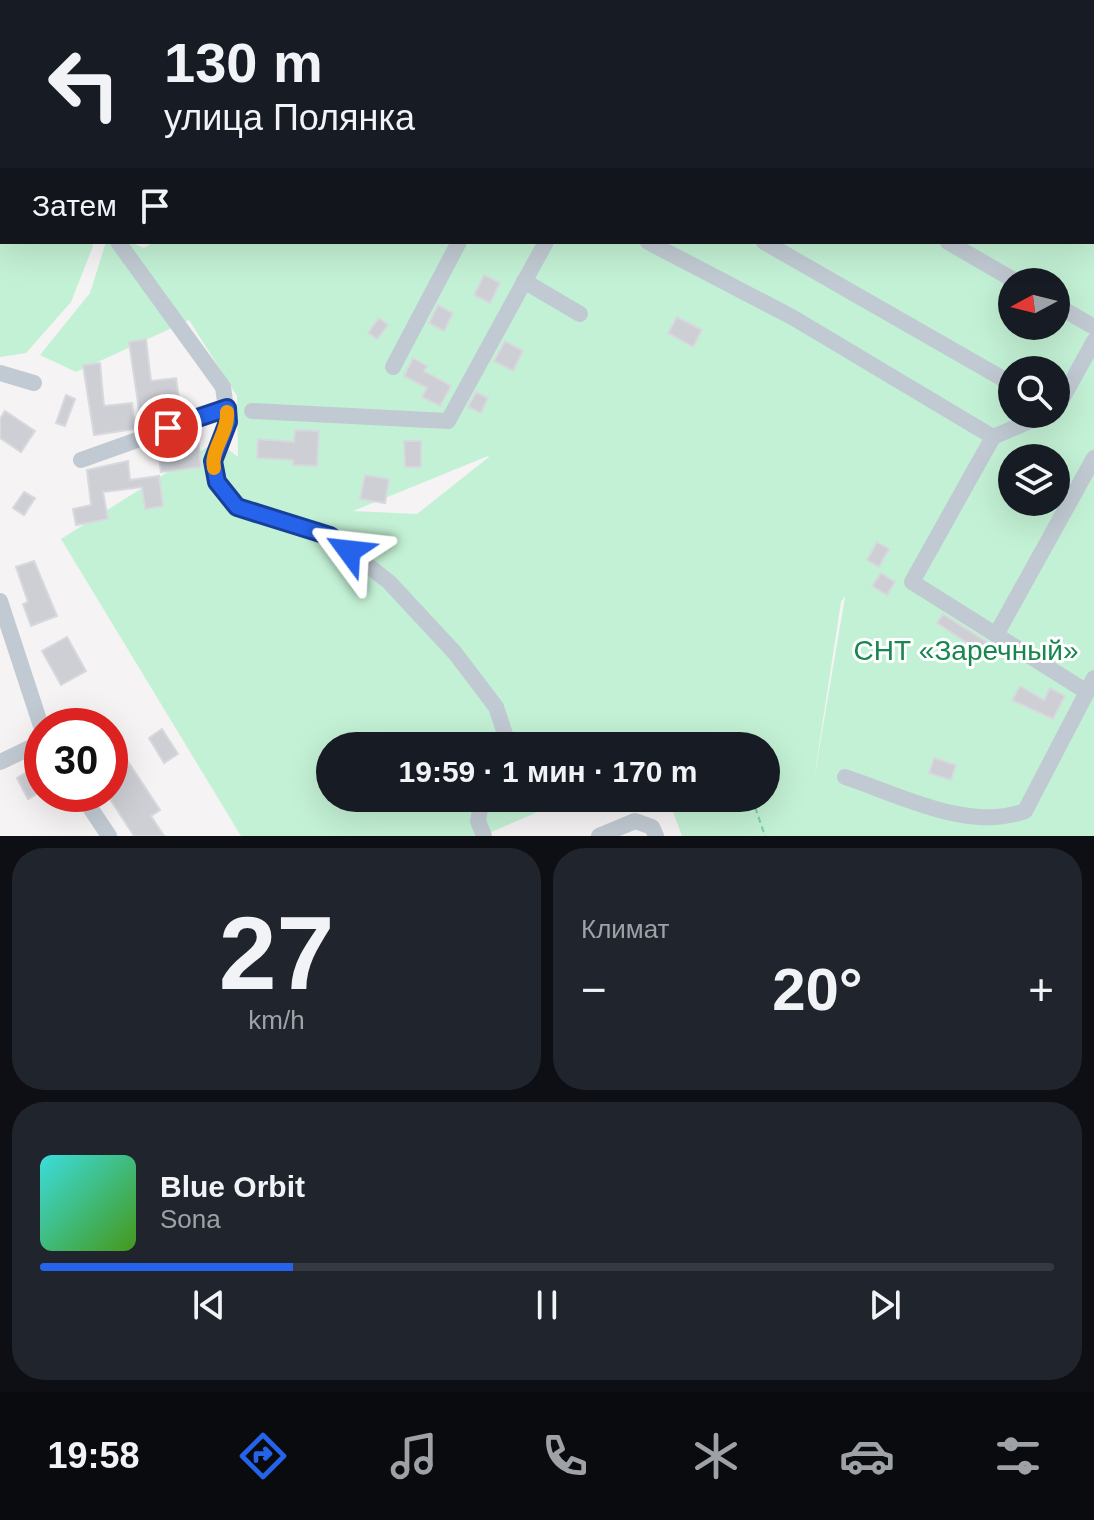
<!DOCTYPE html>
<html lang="ru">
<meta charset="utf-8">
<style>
:root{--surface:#171b24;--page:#20242c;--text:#f1f3f6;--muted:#9ea1a6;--line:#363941;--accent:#2563eb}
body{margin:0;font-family:Arial,sans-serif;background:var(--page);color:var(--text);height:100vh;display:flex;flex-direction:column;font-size:30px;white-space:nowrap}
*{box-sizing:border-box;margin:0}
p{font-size:26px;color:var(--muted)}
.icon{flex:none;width:44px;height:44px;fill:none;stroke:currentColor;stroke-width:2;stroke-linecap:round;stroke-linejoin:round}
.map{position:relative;height:836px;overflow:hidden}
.drawer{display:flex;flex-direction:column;gap:12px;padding:12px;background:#0d0f14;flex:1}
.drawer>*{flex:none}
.hud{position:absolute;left:0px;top:0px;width:1094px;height:244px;box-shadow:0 8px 32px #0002;background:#171b24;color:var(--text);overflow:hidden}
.needle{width:52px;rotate:263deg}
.fabs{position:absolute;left:998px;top:268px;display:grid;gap:16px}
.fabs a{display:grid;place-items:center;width:72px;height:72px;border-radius:50%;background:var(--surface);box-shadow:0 8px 32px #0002;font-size:40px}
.speed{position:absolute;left:24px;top:708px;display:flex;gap:16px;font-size:40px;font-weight:700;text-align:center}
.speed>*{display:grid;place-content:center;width:104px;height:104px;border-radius:50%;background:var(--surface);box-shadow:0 8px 32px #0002;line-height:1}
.speed .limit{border:12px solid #d22;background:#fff;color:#111}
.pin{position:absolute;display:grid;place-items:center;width:68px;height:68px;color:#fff;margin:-34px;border:4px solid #fff;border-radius:50%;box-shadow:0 2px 8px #0007}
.me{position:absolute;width:88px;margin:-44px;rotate:300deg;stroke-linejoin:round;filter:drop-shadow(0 0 6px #0008)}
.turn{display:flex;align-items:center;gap:28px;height:168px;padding:0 32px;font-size:36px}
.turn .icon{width:104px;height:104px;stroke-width:2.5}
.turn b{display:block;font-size:56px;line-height:68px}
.then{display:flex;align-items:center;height:76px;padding:0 32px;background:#0003;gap:16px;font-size:30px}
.big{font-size:60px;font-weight:800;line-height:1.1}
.drawer .card{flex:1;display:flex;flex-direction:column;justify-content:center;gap:12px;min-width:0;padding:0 28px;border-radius:32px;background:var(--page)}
.drawer .dial{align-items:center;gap:0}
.dial b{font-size:104px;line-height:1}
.song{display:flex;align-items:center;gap:24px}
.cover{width:96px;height:96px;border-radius:12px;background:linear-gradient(135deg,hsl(180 70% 55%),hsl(100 70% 35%))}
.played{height:8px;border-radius:4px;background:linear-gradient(90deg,var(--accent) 25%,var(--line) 25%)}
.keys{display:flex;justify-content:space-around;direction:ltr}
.heat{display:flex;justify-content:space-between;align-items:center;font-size:44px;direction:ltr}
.drawer .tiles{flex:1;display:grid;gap:12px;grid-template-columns:1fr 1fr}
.card:last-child{grid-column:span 2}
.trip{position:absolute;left:316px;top:732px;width:464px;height:80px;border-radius:40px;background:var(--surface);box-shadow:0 8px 32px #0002;font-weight:800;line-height:80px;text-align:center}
.tabs{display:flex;height:128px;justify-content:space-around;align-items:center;background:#090b0e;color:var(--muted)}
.tabs .icon{width:56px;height:56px}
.tabs .on{color:var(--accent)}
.tabs b{font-size:36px;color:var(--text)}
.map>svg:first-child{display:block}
</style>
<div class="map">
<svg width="1094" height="836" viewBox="0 0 1094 836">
<rect width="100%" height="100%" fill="#f5f3f3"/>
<g fill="#c3f1d5" fill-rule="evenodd">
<polygon points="204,0 500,0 201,2"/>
<path d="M504,0H1094V836H682L668,798H766V746H330V798H570L482,836H241L61,539L217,441L238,457L237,396L189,320L76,372L40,355L90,293L106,242H130L144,248L154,242H1092V2ZM1012,282H1056V326H1012ZM1012,370H1056V414H1012ZM489,457L417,514L353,511L488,456ZM1012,458H1056V502H1012ZM844,597H845L813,785L841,602Z"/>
<polygon points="0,148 2,242 92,242 93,246 71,302 26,353 0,357"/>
</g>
<g fill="#cdcfd5" stroke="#d7d9de" stroke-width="2">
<polygon points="484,275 500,283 490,303 474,295"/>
<polygon points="438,305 453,313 444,331 429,323"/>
<polygon points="677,317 702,330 693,347 668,333"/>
<polygon points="379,318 388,325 377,339 368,333"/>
<polygon points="146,339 151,381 176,378 180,406 139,410 129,342"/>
<polygon points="505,341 523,351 513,371 494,361"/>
<polygon points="413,358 427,366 424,371 451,386 440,406 422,397 427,388 404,376"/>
<polygon points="100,363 104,406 132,403 135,429 94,435 83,365"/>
<polygon points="476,392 488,398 481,413 468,407"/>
<polygon points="66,395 75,399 65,426 56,423"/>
<polygon points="5,411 35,431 21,452 0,438 0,419"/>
<polygon points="295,430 319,431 317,466 293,465 293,460 257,458 258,439 294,442"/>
<polygon points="198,440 201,467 161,472 157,444"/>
<polygon points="404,441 421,441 421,467 405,467"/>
<polygon points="128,461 130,480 159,476 163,506 145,509 142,487 103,492 108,519 76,525 73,509 91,505 87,470"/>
<polygon points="365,475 389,479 385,503 360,499"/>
<polygon points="24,492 35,498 24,515 13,508"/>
<polygon points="877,542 889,549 879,567 867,560"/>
<polygon points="34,561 57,616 31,626 23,604 28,602 16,567"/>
<polygon points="881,573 895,582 887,595 872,586"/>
<polygon points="943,614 990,644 984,654 937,623"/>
<polygon points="67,637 86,671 61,685 42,651"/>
<polygon points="1020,686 1044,700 1050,688 1065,696 1053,719 1012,700"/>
<polygon points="162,729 178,754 164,763 149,738"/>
<polygon points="121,751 160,810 151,816 164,836 134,836 110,799 110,759"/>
<polygon points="934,758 956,765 951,780 929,773"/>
<polygon points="33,768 42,791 28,799 17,778"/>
</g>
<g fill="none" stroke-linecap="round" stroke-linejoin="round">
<polyline stroke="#7ad0a6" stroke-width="2" stroke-dasharray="6 4" stroke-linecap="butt" points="752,798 765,836"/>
<g stroke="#c1cad2" stroke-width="16">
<polyline points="532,0 536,2"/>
<polyline points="723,0 726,2"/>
<polyline points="995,0 998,2"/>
<polyline points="68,2 70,0"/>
<polyline points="516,2 517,0"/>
<polyline points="0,72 2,70"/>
<polyline points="1092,72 1094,74"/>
<polyline points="0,138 2,139"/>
<polyline points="1092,213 1094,214"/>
<polyline points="118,242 223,387 228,422 213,461 217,482 237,507 330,536 389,582 455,653 496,707 505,734 502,746"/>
<polyline points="648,242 792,317 993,437 912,582 1087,692 1094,678"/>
<polyline points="764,242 1012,384"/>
<polyline points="948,242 1017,282"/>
<polyline points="524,281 580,314"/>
<polyline points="1056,305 1094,327"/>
<polyline points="393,367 459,242"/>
<polyline points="0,373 34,383"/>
<polyline points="1056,410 1094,341"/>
<polyline points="252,411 448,421 546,242"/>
<polyline points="993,437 1046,414"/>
<polyline points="81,460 227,408"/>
<polyline points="0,601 42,729"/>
<polyline points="997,633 1094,458"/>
<polyline points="0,762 42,742"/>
<path d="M845,777C900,795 968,832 1025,811L1087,692"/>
<polyline points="81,794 109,836"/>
<polyline points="482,798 478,821 484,836"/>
<polyline points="599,836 635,821 652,827 656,836"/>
</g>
</g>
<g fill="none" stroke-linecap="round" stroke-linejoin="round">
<g stroke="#184099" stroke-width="20">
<polyline id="route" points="168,428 227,408 228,422 213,461 217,482 237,507 330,536 349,551"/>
</g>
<use href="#route" stroke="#2563eb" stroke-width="14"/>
<path stroke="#f59e0b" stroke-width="14" d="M214,468C210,450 229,432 227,412"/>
</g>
<g text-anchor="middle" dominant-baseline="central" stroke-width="6" stroke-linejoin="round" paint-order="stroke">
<g font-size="28" fill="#17864f" stroke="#fff">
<text x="966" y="650">СНТ «Заречный»</text>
</g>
</g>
</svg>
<div class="fabs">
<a><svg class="needle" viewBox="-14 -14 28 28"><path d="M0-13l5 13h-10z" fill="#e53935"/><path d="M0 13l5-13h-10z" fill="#9ea1a6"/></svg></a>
<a><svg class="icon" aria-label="search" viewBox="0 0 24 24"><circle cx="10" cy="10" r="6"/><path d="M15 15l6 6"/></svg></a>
<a><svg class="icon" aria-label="layers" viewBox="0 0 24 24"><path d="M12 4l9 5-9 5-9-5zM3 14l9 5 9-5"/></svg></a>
</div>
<div class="speed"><div class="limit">30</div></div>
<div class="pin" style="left:168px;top:428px;background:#d93025"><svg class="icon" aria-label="arrive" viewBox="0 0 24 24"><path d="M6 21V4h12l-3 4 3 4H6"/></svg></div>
<svg class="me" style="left:349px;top:551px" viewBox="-20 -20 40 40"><path d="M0-17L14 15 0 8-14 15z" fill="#2563eb" stroke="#fff" stroke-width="4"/></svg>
<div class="trip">19:59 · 1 мин · 170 m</div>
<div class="hud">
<div class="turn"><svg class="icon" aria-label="left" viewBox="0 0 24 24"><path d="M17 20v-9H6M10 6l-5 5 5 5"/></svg><div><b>130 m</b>улица Полянка</div></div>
<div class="then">Затем<svg class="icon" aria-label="arrive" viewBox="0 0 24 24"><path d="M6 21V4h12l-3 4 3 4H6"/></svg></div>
</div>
</div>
<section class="drawer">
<div class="tiles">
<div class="card dial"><b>27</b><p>km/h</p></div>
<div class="card"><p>Климат</p>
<div class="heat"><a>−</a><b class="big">20°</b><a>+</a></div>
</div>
<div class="card">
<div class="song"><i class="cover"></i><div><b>Blue Orbit</b><p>Sona</p></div></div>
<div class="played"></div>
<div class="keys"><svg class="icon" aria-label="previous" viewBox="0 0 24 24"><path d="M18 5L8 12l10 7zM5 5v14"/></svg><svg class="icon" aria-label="pause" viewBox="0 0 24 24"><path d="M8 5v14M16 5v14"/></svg><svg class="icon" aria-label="next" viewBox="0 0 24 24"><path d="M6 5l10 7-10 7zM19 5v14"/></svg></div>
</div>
</div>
</section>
<nav class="tabs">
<b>19:58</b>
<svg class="icon on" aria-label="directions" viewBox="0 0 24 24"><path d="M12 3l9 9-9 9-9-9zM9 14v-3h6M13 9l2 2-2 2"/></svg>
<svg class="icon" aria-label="music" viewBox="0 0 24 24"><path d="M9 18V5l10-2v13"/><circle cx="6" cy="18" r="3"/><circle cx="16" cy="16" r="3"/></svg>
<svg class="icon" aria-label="phone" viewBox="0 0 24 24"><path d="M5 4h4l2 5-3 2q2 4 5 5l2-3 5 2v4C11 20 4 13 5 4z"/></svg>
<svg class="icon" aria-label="climate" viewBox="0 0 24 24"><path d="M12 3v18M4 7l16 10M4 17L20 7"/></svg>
<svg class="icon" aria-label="car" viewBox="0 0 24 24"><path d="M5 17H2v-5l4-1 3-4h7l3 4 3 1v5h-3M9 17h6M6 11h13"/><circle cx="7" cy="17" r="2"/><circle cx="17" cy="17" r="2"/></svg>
<svg class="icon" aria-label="filters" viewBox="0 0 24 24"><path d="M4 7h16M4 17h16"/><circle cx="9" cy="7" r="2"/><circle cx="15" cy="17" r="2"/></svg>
</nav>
